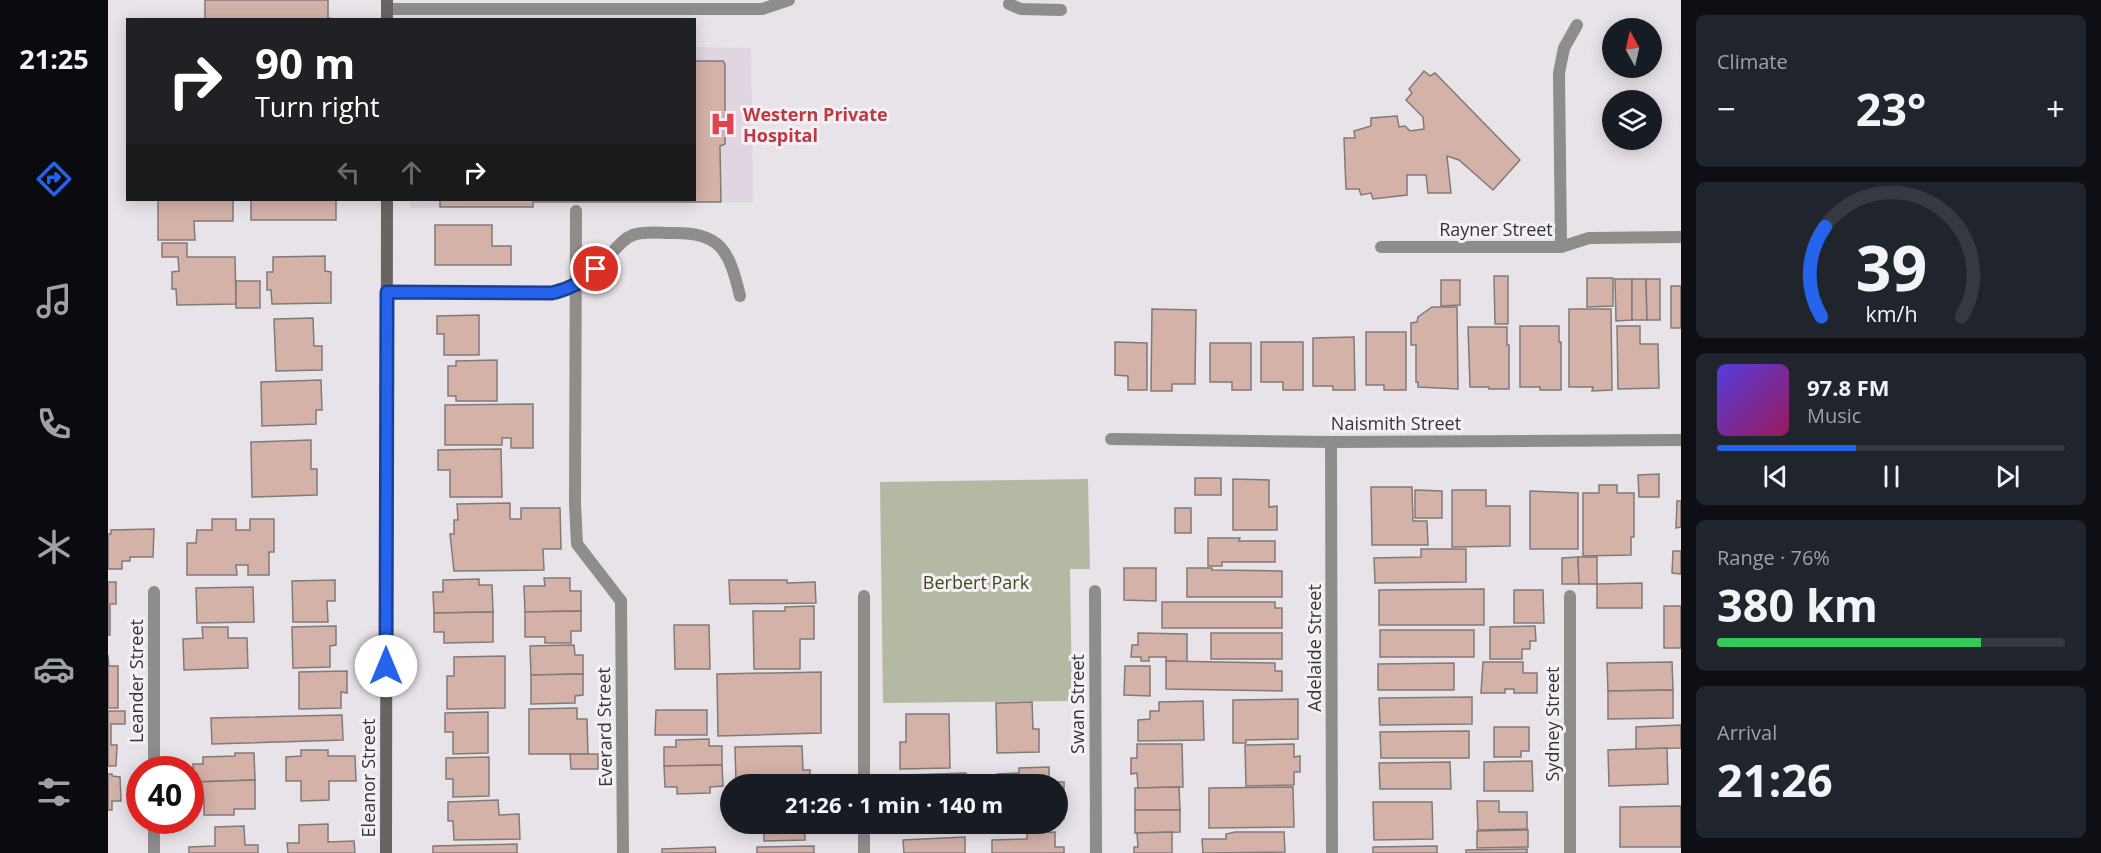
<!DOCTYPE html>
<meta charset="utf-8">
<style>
:root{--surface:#171b24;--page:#20242c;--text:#f1f3f6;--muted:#9ea1a6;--line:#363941;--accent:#2563eb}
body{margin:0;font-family:"Open Sans",sans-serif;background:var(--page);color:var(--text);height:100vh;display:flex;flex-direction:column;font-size:22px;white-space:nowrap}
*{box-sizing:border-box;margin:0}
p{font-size:20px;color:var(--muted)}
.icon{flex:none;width:33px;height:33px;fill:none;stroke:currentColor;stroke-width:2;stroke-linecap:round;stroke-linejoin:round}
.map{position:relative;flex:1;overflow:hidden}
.panel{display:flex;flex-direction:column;gap:15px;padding:15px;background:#0d0f14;width:420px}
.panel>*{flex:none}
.top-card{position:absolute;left:18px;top:18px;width:570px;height:183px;border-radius:0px;box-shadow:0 3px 15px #0003;background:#202124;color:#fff;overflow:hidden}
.needle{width:39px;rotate:352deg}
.controls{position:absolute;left:1494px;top:18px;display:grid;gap:12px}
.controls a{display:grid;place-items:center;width:60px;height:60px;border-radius:50%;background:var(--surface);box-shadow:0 3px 15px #0003;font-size:30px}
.speed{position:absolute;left:18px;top:756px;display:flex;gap:12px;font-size:30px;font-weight:700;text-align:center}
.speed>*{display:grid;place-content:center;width:78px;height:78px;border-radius:50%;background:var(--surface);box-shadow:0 3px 15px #0003;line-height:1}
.speed .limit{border:9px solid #d22;background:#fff;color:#111}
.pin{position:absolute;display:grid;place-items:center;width:51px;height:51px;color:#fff;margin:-26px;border:3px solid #fff;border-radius:50%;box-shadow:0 2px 6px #0007}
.me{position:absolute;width:66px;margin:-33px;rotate:0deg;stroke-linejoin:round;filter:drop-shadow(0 0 4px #0008)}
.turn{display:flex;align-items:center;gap:21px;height:126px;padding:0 30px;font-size:27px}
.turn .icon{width:78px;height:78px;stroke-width:2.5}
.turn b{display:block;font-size:42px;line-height:51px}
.lanes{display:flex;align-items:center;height:57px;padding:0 30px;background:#0003;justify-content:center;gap:30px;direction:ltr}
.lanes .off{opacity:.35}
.big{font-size:45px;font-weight:700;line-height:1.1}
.panel .tile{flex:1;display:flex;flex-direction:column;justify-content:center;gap:9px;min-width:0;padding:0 21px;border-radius:9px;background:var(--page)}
.panel .dial{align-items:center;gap:0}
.dial svg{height:156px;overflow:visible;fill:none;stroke:var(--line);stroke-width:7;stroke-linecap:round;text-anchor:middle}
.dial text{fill:var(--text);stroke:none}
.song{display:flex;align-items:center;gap:18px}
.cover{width:72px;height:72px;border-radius:9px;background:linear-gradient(135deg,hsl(250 70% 55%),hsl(330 70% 35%))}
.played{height:6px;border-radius:3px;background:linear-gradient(90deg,var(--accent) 40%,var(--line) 40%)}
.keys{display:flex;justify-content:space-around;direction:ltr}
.heat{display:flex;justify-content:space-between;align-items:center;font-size:33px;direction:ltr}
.charge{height:9px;border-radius:4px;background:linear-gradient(90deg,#34c759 76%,var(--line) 0)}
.trip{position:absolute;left:612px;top:774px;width:348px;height:60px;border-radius:30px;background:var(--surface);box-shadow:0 3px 15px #0003;font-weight:700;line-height:60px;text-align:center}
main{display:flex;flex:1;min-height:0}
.tab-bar{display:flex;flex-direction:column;width:108px;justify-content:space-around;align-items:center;background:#090b0e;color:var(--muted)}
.tab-bar .icon{width:42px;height:42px}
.tab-bar .on{color:var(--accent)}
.tab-bar b{font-size:27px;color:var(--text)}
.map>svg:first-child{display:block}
</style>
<main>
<nav class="tab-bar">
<b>21:25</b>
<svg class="icon on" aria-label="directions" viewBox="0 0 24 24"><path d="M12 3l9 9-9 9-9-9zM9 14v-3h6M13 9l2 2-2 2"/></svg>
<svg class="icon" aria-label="music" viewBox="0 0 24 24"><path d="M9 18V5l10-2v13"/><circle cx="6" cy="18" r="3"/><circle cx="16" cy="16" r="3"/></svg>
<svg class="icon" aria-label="phone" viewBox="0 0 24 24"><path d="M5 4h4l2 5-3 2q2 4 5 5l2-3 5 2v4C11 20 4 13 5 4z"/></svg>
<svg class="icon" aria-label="climate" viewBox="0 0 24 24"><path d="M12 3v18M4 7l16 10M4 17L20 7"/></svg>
<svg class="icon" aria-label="car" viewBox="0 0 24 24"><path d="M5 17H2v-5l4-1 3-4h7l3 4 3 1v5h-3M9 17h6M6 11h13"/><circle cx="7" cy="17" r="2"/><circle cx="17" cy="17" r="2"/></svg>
<svg class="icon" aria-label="filters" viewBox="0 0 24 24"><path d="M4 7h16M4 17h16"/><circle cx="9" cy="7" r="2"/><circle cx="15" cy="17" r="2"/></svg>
</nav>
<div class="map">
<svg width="1573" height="853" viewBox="0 0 1573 853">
<rect width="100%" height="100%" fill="#e8e3e8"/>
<polygon fill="#e0d6e1" points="587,47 643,48 645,202 425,202 425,207 303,208 302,200 586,200"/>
<polygon fill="#b3b9a2" points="980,479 982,569 962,569 964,701 775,703 772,482"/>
<g fill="#d4b2a8" stroke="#817a78" stroke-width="1.5">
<polygon points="97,0 220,0 220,18 235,20 97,20"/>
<polygon points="586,61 615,61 617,64 617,144 612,146 613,202 425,202 425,207 332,207 332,200 586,200"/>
<polygon points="1316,71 1322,76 1327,73 1412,160 1385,190 1351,160 1339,156 1343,193 1320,193 1318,175 1299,175 1299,195 1265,199 1263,193 1253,195 1251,189 1238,189 1236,138 1247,138 1246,131 1263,126 1263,118 1289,116 1291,127 1297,126 1302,131 1316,129 1315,117 1298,100 1304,93 1301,89"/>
<polygon points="50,200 125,200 125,221 86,221 87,240 50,240"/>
<rect x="143" y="200" width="85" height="20"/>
<polygon points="327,225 384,225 384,246 403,246 403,265 327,265"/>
<polygon points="54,243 79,243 79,257 127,257 128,304 69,305 68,289 64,289 64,272 71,271 70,257 54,257"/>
<polygon points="217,256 217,271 223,272 223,303 164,304 163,290 159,290 159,272 165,272 165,257"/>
<polygon points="1386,276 1400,276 1400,324 1387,324"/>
<polygon points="1479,278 1505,278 1505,306 1479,307"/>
<polygon points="1507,279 1524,279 1524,320 1508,321"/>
<polygon points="1524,279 1538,279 1539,320 1524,320"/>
<polygon points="1538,279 1552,279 1552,320 1539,320"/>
<polygon points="1333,280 1352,280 1352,305 1333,306"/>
<rect x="128" y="281" width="24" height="27"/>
<rect x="1563" y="286" width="10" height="42"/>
<polygon points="1324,307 1349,307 1350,389 1310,387 1310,382 1308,382 1308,345 1303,345 1303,323 1309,322 1310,317"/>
<polygon points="1044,309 1088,310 1087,384 1064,384 1064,391 1043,391"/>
<polygon points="1461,309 1503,309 1504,390 1484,391 1485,387 1461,387"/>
<polygon points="371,315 371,355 336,355 336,334 329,334 329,316"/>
<polygon points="205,318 206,346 214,346 214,370 168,371 166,319"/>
<polygon points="1412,326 1451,326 1451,342 1453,342 1453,390 1432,390 1432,387 1412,387"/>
<polygon points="1509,326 1532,326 1532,344 1550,344 1551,388 1510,389"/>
<polygon points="1360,327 1399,327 1399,345 1401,345 1401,389 1381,389 1381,387 1362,387"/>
<polygon points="1258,332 1298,332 1298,390 1276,390 1276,385 1258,385"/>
<polygon points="1246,337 1247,390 1225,390 1225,386 1205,386 1205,338"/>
<polygon points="1007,342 1039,343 1039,390 1020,390 1020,376 1007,375"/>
<polygon points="1153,342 1195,342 1195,390 1175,390 1175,382 1153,382"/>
<polygon points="1102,343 1143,343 1143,390 1124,390 1124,382 1102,382"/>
<polygon points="389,360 389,401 348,401 348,396 340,396 340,366 348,366 348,361"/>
<polygon points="213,380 214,410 208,410 208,424 154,426 153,382"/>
<polygon points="425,404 425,448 403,448 403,438 394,438 394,445 337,445 337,405"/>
<polygon points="203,440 203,469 209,469 209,495 144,497 143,442"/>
<polygon points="393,449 394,497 342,497 342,470 330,470 330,450"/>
<polygon points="1551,474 1551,497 1531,497 1530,475"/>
<rect x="1087" y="478" width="26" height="17"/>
<polygon points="1125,479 1161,480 1161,507 1169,506 1169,530 1125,530"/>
<polygon points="1491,485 1509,485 1509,493 1526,493 1526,537 1523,537 1523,555 1475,556 1475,493 1491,493"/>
<polygon points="1263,487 1304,487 1305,521 1319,521 1320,545 1264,545"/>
<polygon points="1307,490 1334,491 1334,518 1307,518"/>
<polygon points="1344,490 1378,490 1378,506 1402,506 1402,546 1344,547"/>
<polygon points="1422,491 1470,493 1470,549 1422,549"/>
<polygon points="1569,501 1573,501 1573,527 1568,528"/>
<polygon points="402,503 402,519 413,519 413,508 452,508 453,549 435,549 436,570 346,571 342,534 346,534 346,520 350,520 349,504"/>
<rect x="1067" y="508" width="16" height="25"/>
<polygon points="104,519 128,519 128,530 142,530 142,519 166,519 166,552 161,552 161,575 140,575 140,565 128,565 129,575 79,575 79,543 88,543 89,530 104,530"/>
<polygon points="46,529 45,557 22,557 22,561 14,561 14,569 0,569 0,534 3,534 3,530"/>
<polygon points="1100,538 1132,538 1131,541 1167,541 1167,562 1114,562 1114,566 1100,566"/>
<polygon points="1313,549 1358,549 1358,582 1267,583 1266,558 1313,557"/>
<polygon points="1565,551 1573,551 1573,574 1564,573"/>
<polygon points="1470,557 1471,584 1454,584 1454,558"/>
<polygon points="1470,557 1489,557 1489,584 1471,584"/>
<polygon points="1016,568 1048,568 1048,601 1016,600"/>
<polygon points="1079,568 1104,568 1104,570 1174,571 1174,597 1079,597"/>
<polygon points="436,578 462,578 462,591 473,591 473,611 417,612 416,586 437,586"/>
<polygon points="371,579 371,585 384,585 385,612 326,613 325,592 335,592 335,580"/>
<polygon points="227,580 227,601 219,601 220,622 185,622 184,581"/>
<polygon points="621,580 679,580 679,583 707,582 708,603 622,604"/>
<polygon points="0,582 8,582 8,604 2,604 2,635 0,635"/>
<polygon points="1534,583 1534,608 1489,608 1489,584"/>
<polygon points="145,587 146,622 89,623 88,588"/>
<polygon points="1376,589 1376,625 1271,625 1271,590"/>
<polygon points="1406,590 1435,590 1436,623 1406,623"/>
<polygon points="1054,602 1167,602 1167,608 1174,608 1174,628 1054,628"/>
<polygon points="706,606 706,639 692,639 692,669 646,669 645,611 677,611 677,607"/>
<rect x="1556" y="606" width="17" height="42"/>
<polygon points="473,611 473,631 463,631 463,643 437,643 437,637 417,637 417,612"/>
<polygon points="385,612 385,642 336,643 336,632 326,632 326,613"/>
<polygon points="566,625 601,625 602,669 567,669"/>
<polygon points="228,626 228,645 222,646 222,667 185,668 184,627"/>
<polygon points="1427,626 1428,641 1422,641 1422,649 1414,649 1414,659 1382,659 1382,627"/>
<polygon points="94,627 120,627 120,638 139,638 140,668 76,670 75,639 95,638"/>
<rect x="1272" y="630" width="94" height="27"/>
<polygon points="1030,633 1079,634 1079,662 1058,661 1058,657 1041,657 1041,661 1033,661 1033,657 1023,657 1024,645 1030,645"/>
<rect x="1103" y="633" width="71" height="26"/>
<polygon points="466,645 467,655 475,655 475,674 423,675 422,646"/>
<polygon points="0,655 1,666 10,666 10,708 0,708"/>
<polygon points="397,656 397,708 339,709 339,676 346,676 346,657"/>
<polygon points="1058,661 1167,663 1167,671 1174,671 1174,691 1058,689"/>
<polygon points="1375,662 1415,662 1415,673 1429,673 1429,693 1406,693 1406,689 1397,689 1397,693 1373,693"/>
<polygon points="1564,662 1565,690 1500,691 1499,663"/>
<polygon points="1346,663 1346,690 1270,690 1270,664"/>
<polygon points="1017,666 1042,666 1042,696 1016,695"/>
<polygon points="239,671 239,693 233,692 233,708 191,709 191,672"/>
<polygon points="713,672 713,733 610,736 609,674"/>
<polygon points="475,674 475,695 467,696 467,703 423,704 423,675"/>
<polygon points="1565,690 1565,718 1500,719 1500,691"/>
<polygon points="1364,697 1364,724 1272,725 1271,698"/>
<polygon points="1190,699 1190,739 1138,740 1138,743 1125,743 1125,700"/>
<polygon points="1095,701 1096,740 1030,741 1030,720 1042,719 1042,711 1051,711 1051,702"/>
<polygon points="924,702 925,729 931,729 931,752 889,753 888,703"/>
<polygon points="469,708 469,719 479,719 480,754 421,754 421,709"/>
<polygon points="548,710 599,710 599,735 547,735"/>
<polygon points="0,711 17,711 17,724 3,724 3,745 9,745 8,766 0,766"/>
<polygon points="380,712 380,753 345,754 345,732 337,732 337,713"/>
<polygon points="798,714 841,714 842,768 792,769 792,742 798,742"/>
<polygon points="234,715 235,740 104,744 103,718"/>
<polygon points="1573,725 1573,748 1528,749 1528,727"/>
<polygon points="1386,727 1421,727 1421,751 1413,751 1413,757 1386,757"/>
<polygon points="1361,731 1361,758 1273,758 1272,732"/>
<polygon points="601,739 601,746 614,746 614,765 556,766 556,747 568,747 568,740"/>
<polygon points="1029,744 1074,744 1075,787 1030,788 1029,773 1023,774 1023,758 1029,758"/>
<polygon points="1186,744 1186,757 1192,756 1192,772 1186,772 1186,785 1138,786 1137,745"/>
<polygon points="694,746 695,770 702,770 702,784 628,784 627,747"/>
<polygon points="1559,748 1560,784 1501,786 1500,750"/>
<polygon points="193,750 220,750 220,756 247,756 248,781 221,781 221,800 193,801 193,781 178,781 178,757 193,756"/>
<polygon points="127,753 146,753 147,780 86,782 85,764 95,764 95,757 127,756"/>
<polygon points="462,754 490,754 490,769 463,769"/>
<polygon points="381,757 381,796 345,797 345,779 338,779 338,758"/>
<polygon points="1424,761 1425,791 1376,791 1376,762"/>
<polygon points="1342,762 1343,789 1272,789 1271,763"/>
<polygon points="614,765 615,786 602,787 602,793 569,794 569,787 557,787 556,766"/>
<polygon points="941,767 941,782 956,782 956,800 950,800 950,784 889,784 889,774 911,773 911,768"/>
<polygon points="858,773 858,784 800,784 799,775"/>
<polygon points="0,774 4,774 4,776 12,777 13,801 4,801 4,810 0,810"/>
<polygon points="147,780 147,809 126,809 126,815 96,815 96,798 86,799 86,782"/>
<polygon points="1071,787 1072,810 1027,810 1027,788"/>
<polygon points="1185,787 1186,827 1101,828 1101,788"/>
<polygon points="390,800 391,815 411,814 412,839 346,840 345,821 340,821 340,802"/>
<rect x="950" y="800" width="6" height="19"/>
<polygon points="1369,801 1391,801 1391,812 1419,812 1419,829 1370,830"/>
<polygon points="1265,802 1324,802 1325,839 1266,840"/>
<polygon points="1573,806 1573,847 1512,847 1512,807"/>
<polygon points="1027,810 1072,810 1072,832 1027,833"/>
<polygon points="220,824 220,842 246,841 247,853 180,853 179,843 191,843 191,825"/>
<polygon points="656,824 696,824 697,840 656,841"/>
<polygon points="890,824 941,824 941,832 911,833 911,827 890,827"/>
<polygon points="136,826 137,845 150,845 150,853 81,853 81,847 107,846 107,827"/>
<polygon points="1420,830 1420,847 1369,848 1369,831"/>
<polygon points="947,832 947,847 956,847 956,853 884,853 884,840 919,839 919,833"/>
<polygon points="1064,832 1064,853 1026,853 1026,847 1030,847 1029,833"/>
<polygon points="1127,832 1176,832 1177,852 1095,853 1094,839 1118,839 1118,834"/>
<polygon points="857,837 857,853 796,853 795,840"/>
<polygon points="409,844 409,853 325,853 325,846"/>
<polygon points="706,846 706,853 649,853 649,847"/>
<polygon points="1329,846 1329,853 1265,853 1265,847"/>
<polygon points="607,847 608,853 554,853 554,849"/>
<polygon points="1419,849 1419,853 1358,853 1358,850"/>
</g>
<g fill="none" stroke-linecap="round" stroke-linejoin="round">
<g stroke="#8f8d8b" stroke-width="12">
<polyline points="901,4 913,9 953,10"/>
<polyline points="654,9 681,0"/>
<polyline points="468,211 467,504 469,544 513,601"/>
<polyline points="1453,247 1451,73 1456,48 1469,25"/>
<path d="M279,292L444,293C468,287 480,278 498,259C506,251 514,239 525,235C536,231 551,233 563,233C613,232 621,250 632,296"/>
</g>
<g stroke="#8f8d8b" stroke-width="12">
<polyline points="279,9 654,9"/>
<polyline points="1273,247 1453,247 1481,238 1573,237"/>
<polyline points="1003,439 1223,442 1573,440"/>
<polyline points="1223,442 1224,853"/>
<polyline points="987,591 988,853"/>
<polyline points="46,592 46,770"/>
<polyline points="513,601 515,853"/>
<polyline points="756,784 756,596"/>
<polyline points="46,820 46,853"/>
<polyline points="756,853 756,824"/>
<polyline points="1462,853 1462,596"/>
</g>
<g stroke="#676461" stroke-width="12">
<polyline points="279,0 279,20"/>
<polyline points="278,853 279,200"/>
</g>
</g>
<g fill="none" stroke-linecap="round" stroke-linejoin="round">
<g stroke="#184099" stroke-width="15">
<path id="route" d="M278,666L279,292L444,293C462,289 475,282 488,269"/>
</g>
<use href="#route" stroke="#2563eb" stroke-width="10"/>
</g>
<defs>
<g id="hospital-bare" transform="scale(2.07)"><path d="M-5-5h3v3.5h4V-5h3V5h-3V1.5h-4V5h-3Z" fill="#e0444e" stroke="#f5f0f5" stroke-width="2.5" paint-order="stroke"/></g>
</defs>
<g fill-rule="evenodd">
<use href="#hospital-bare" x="615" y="124"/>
</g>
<g text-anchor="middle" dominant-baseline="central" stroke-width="6" stroke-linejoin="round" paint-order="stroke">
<g font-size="18" font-weight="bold" fill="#be3a42" stroke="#f5f0f5" text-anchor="start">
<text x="635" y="114">Western Private<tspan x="635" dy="21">Hospital</tspan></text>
</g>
<g font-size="18" fill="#353436" stroke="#f5f0f5">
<text x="1388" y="229">Rayner Street</text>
<text x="1288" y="423">Naismith Street</text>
<text transform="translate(1206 648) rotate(-90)">Adelaide Street</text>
<text transform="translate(28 681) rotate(-90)">Leander Street</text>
<text transform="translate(969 704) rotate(-90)">Swan Street</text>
<text transform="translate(1444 724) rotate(-90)">Sydney Street</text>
<text transform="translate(496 727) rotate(-91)">Everard Street</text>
<text transform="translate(260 778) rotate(-90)">Eleanor Street</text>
</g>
<g font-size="18" fill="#3f4816" stroke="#f5f0f5">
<text x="868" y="582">Berbert Park</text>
</g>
</g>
</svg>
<div class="controls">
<a><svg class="needle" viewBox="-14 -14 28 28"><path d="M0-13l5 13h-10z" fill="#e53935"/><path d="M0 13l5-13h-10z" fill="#9ea1a6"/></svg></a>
<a><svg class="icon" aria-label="layers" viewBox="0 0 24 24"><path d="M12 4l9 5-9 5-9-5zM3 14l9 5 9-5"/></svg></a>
</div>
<div class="speed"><div class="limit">40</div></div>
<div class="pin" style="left:488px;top:269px;background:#d93025"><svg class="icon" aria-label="arrive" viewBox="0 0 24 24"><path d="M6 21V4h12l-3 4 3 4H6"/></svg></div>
<svg class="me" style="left:278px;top:666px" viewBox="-20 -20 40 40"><circle r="19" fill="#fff"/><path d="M0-13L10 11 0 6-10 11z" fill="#2563eb"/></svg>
<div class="trip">21:26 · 1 min · 140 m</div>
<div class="top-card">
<div class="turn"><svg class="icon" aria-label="right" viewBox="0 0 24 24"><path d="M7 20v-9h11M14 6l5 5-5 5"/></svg><div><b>90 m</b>Turn right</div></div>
<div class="lanes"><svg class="icon off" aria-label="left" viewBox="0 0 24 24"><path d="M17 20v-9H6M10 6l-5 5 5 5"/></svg><svg class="icon off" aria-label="ahead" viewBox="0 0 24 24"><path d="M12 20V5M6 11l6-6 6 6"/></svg><svg class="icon" aria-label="right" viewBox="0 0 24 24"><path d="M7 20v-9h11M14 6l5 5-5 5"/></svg></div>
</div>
</div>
<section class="panel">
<div class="tile"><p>Climate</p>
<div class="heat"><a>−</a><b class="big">23°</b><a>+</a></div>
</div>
<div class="tile dial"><svg viewBox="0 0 100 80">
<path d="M14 69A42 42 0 1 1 86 69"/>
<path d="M14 69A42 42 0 0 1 16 23" stroke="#2563eb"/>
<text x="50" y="56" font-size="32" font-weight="700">39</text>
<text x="50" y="72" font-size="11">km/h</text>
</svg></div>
<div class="tile">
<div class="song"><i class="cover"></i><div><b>97.8 FM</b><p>Music</p></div></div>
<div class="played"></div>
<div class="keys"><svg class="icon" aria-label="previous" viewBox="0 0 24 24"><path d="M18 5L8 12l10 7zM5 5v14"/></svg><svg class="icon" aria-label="pause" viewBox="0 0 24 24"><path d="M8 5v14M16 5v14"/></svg><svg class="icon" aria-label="next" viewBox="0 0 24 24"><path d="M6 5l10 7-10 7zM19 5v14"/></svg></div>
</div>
<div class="tile"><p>Range · 76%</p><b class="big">380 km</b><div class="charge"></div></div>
<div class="tile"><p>Arrival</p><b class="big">21:26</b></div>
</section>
</main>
